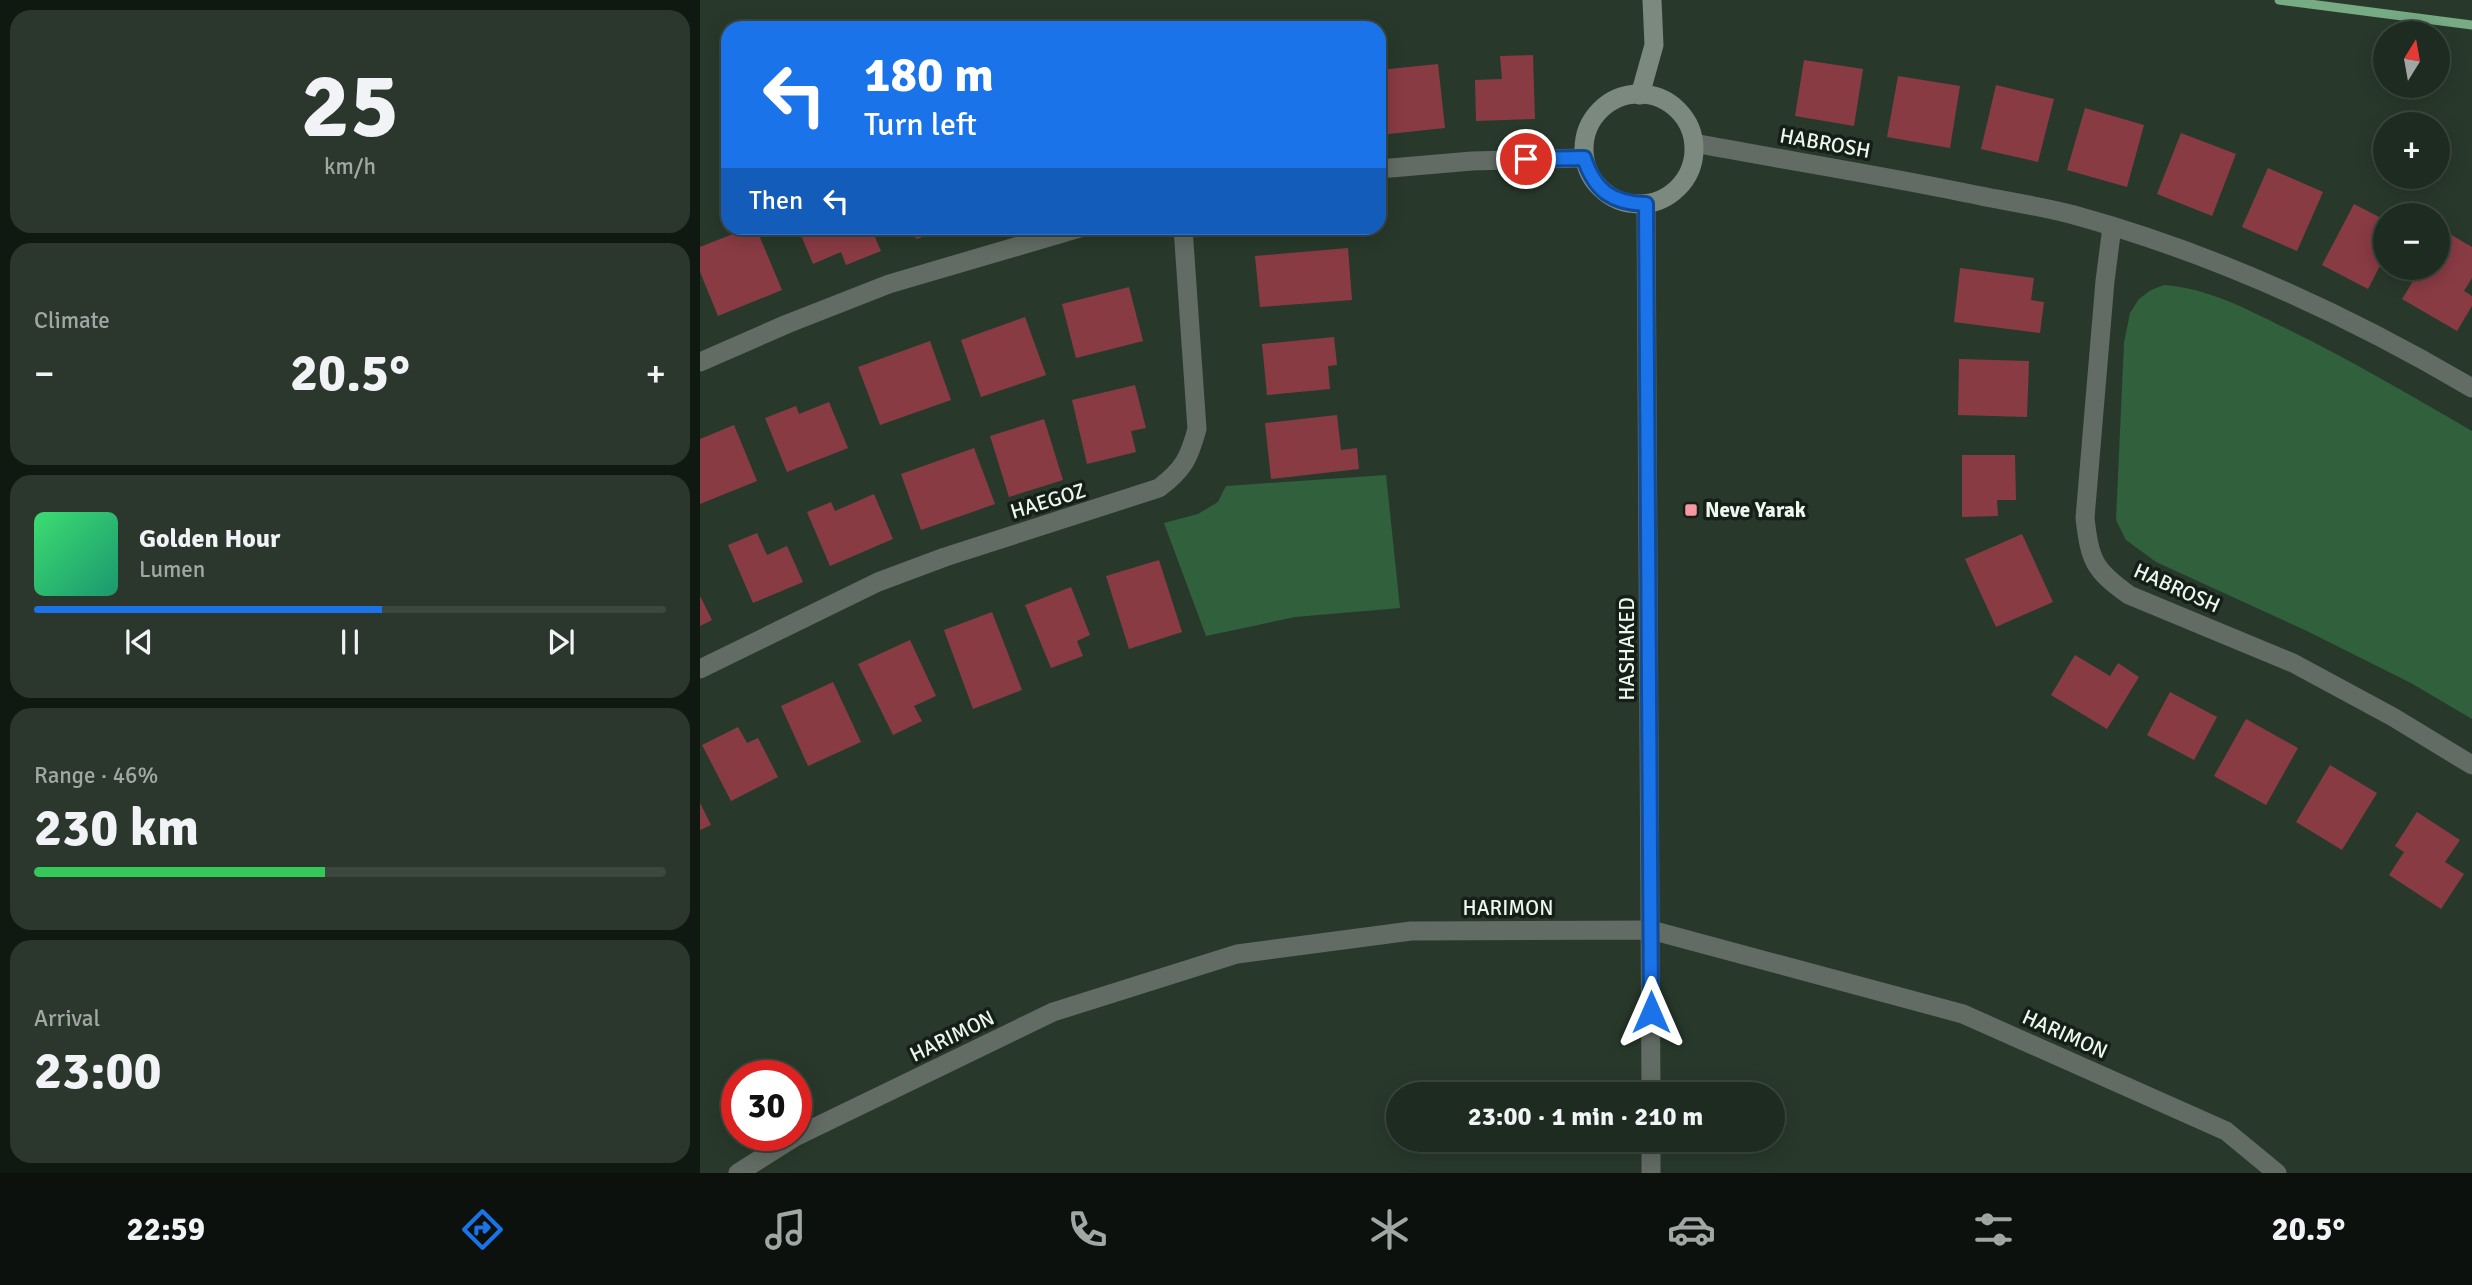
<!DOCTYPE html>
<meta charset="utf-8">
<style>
:root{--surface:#1e2b20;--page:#2b372d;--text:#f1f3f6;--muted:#a1a7a5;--line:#3c473e;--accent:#1a73e8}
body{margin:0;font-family:Signika,sans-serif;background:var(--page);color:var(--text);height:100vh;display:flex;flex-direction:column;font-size:26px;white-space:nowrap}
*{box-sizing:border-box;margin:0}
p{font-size:23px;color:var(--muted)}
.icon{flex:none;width:38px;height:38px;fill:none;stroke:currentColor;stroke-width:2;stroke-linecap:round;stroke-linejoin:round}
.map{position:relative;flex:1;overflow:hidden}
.details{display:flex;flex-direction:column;gap:10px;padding:10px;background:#101812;width:700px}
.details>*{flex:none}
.top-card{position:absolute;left:21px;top:21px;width:665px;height:214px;border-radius:21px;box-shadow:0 4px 18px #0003,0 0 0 2px var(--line);background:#1a73e8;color:#fff;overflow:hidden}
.needle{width:46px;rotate:11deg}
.buttons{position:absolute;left:1673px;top:21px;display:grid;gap:14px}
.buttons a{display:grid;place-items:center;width:77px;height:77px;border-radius:50%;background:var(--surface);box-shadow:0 4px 18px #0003,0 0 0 2px var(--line);font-size:35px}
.speed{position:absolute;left:21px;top:1060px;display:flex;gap:14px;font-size:35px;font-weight:700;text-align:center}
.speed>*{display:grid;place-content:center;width:91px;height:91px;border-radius:50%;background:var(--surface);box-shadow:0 4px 18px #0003,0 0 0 2px var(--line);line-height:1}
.speed .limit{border:10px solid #d22;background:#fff;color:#111}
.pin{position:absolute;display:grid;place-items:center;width:60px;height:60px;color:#fff;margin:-30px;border:4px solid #fff;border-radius:50%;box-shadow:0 2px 7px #0007}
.me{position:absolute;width:77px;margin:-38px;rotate:0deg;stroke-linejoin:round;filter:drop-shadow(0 0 5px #0008)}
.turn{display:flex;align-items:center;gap:24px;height:147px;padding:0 28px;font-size:32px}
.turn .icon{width:91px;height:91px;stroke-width:2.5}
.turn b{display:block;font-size:49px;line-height:60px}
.then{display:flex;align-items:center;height:66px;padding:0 28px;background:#0003;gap:14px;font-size:26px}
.big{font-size:52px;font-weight:700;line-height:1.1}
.details .widget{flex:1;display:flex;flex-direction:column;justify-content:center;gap:10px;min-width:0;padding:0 24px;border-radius:21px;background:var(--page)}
.details .dial{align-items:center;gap:0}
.dial b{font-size:91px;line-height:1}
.song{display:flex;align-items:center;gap:21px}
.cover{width:84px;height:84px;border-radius:10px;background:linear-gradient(135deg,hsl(140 70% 55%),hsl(160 70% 35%))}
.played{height:7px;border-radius:4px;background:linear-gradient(90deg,var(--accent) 55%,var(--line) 55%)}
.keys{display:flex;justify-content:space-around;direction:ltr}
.heat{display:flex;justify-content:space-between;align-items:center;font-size:38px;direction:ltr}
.charge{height:10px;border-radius:5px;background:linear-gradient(90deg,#34c759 46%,var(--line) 0)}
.trip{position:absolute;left:686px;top:1082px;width:399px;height:70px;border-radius:35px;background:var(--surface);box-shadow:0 4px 18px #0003,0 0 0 2px var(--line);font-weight:700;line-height:70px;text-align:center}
.tab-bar{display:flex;height:112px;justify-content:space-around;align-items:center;background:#0c110d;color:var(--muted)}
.tab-bar .icon{width:49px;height:49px}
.tab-bar .selected{color:var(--accent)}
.tab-bar b{font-size:32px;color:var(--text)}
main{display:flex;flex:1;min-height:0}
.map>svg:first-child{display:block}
</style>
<main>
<section class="details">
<div class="widget dial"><b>25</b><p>km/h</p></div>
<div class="widget"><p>Climate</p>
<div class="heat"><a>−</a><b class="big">20.5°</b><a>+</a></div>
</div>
<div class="widget">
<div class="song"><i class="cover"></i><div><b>Golden Hour</b><p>Lumen</p></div></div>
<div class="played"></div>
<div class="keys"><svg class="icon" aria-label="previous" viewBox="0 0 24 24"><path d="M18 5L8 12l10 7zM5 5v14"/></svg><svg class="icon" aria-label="pause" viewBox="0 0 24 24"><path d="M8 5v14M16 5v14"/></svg><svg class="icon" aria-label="next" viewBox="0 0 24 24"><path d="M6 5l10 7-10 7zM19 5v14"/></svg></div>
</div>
<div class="widget"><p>Range · 46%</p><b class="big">230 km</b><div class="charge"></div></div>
<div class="widget"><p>Arrival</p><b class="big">23:00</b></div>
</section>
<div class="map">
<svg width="1772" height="1173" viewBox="0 0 1772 1173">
<rect width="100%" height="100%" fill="#28392b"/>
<g fill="#30613c">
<path d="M1464,285C1507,288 1547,309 1585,328C1649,359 1710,395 1772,431V719L1711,683L1607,631L1456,562L1426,540L1416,520L1424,343L1430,313L1439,299L1451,290Z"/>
<polygon points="686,475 700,608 595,617 506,636 464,523 498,514 518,502 526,486"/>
</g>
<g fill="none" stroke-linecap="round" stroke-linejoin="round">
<polyline stroke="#76ab84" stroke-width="9" points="1579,0 1772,25"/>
</g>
<g fill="#893b44">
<polygon points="833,55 835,119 776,121 775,80 802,79 800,56"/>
<polygon points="1104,60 1163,69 1154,126 1095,116"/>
<polygon points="738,64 745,128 679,135 679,70"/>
<polygon points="1198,76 1260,86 1250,148 1187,137"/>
<polygon points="1296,85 1354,99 1338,162 1281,149"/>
<polygon points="1385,108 1444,125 1427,187 1367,170"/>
<polygon points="1481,133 1536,154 1512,216 1457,194"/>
<polygon points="1568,168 1623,192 1597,251 1542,227"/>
<polygon points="1654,204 1685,220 1685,256 1668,289 1622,265"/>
<polygon points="48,228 56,228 82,290 18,316 0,272 0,247"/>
<polygon points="98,228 171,228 181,251 146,265 141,252 113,264"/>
<polygon points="212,228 254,228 216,239"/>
<polygon points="1743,230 1772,247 1772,278 1764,291 1772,296 1772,306 1757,331 1702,299 1721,268 1738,268 1738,239"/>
<polygon points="648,248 652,300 560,307 555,256"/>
<polygon points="1260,268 1334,278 1331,300 1344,302 1340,333 1254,322"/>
<polygon points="429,287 443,341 376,358 362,304"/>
<polygon points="325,317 346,375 281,397 261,340"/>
<polygon points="634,337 637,365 628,366 630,389 567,395 562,344"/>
<polygon points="230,341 251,400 180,425 158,367"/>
<polygon points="1259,359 1329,361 1327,417 1258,415"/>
<polygon points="435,385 446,428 431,431 436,452 387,464 372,400"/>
<polygon points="129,402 148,448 87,472 65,418 96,406 99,414"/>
<polygon points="637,415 641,450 657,448 659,469 571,479 565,423"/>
<polygon points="344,419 363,480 309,497 290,436"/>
<polygon points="34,425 57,481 0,504 0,439"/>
<polygon points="274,448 295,504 221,530 201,474"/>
<polygon points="1262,455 1315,455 1316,500 1297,500 1298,516 1262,517"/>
<polygon points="174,494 193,539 130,566 107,512 131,502 135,511"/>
<polygon points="57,533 67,555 87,546 103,582 53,603 28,545"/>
<polygon points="1322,534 1353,602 1296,627 1265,559"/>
<polygon points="459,560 482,632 429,649 406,576"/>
<polygon points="371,587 390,635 377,641 383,656 351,668 325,605"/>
<polygon points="0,596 12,620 0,626"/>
<polygon points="292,612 322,690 273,709 244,630"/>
<polygon points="210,640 236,696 214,706 222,721 193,735 158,664"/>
<polygon points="1375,655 1410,676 1418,663 1439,677 1407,729 1351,695"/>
<polygon points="133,682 161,742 108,766 81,706"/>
<polygon points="1470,692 1517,717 1494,760 1447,735"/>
<polygon points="1546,719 1598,748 1566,805 1514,776"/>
<polygon points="38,727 47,743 58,738 78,777 31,801 2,745"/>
<polygon points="1630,765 1677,793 1642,850 1596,822"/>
<polygon points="0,803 11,825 0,830"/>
<polygon points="1717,812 1760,840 1745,862 1764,874 1741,909 1689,875 1704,852 1695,846"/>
</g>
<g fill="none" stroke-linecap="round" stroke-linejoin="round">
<g stroke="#626b64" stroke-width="19">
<path d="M994,143C1090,161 1186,176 1281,196C1312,202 1344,207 1374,215C1516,254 1646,314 1772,388"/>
<polyline points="679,169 772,161 884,158"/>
<polyline points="946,204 951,1094"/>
<path d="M1412,227L1405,281L1385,518C1390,561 1394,570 1429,595L1593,663L1693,717L1772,765"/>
<polyline points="0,362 87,324 189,284 380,228"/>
<path d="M0,669L178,582L245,557L459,488C484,469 489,458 497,429L483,228"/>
<polyline points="38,1173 95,1137 353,1012 537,954 711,931 951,930 1263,1014 1526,1131 1577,1173"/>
<polyline points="951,1173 951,1139"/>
</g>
<g stroke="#7b897e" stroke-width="19">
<circle cx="939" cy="149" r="55"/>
<polyline points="940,95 954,45 952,0"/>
</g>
</g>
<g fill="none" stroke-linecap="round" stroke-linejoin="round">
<g stroke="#114b97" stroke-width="18">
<path id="route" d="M826,159L884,158C895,191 912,203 946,204L951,1012"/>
</g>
<use href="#route" stroke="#1a73e8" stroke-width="12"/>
</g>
<rect fill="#f49aa0" stroke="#161e18" stroke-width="2.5" x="984" y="503" width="14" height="14" rx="3.5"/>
<g text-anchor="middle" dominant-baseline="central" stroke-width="7" stroke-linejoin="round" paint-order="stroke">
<g font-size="21" fill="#ecf7ee" stroke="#161e18">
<text transform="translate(1125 143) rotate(10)">HABROSH</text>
<text transform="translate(348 501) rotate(-17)">HAEGOZ</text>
<text transform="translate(1477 588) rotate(24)">HABROSH</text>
<text transform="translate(927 649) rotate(-90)">HASHAKED</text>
<text x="808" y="908">HARIMON</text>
<text transform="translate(1365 1034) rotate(24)">HARIMON</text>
<text transform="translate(252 1036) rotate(-26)">HARIMON</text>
</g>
<g font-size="21" font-weight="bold" fill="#ecf7ee" stroke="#161e18" text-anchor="start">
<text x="1005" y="510">Neve Yarak</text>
</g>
</g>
</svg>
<div class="buttons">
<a><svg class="needle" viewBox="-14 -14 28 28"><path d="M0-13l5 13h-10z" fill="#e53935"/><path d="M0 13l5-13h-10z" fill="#a1a7a5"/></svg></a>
<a>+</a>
<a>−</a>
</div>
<div class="speed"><div class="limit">30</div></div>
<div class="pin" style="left:826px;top:159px;background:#d93025"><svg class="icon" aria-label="arrive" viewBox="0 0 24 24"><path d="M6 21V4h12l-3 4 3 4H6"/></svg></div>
<svg class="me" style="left:951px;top:1012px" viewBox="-20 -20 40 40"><path d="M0-17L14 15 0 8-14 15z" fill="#1a73e8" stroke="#fff" stroke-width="4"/></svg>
<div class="trip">23:00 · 1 min · 210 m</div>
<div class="top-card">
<div class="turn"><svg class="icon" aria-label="left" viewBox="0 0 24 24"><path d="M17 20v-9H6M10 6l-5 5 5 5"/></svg><div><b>180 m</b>Turn left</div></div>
<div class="then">Then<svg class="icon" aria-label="left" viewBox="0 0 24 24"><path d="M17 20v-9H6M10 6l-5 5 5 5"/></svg></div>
</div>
</div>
</main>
<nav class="tab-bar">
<b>22:59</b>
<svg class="icon selected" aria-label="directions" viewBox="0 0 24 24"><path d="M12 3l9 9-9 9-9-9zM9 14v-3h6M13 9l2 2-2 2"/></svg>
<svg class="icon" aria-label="music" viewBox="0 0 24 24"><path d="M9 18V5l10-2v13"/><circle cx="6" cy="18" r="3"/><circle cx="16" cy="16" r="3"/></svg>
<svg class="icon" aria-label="phone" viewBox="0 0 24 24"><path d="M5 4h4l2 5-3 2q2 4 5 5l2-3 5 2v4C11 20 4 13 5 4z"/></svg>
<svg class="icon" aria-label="climate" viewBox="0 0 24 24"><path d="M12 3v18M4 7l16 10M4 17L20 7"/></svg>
<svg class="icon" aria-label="car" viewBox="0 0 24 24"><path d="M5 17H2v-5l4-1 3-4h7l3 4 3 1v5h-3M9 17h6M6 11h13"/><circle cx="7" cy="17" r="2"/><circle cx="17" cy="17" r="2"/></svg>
<svg class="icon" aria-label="filters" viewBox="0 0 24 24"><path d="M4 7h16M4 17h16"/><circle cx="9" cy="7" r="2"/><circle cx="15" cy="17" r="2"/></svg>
<b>20.5°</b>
</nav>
